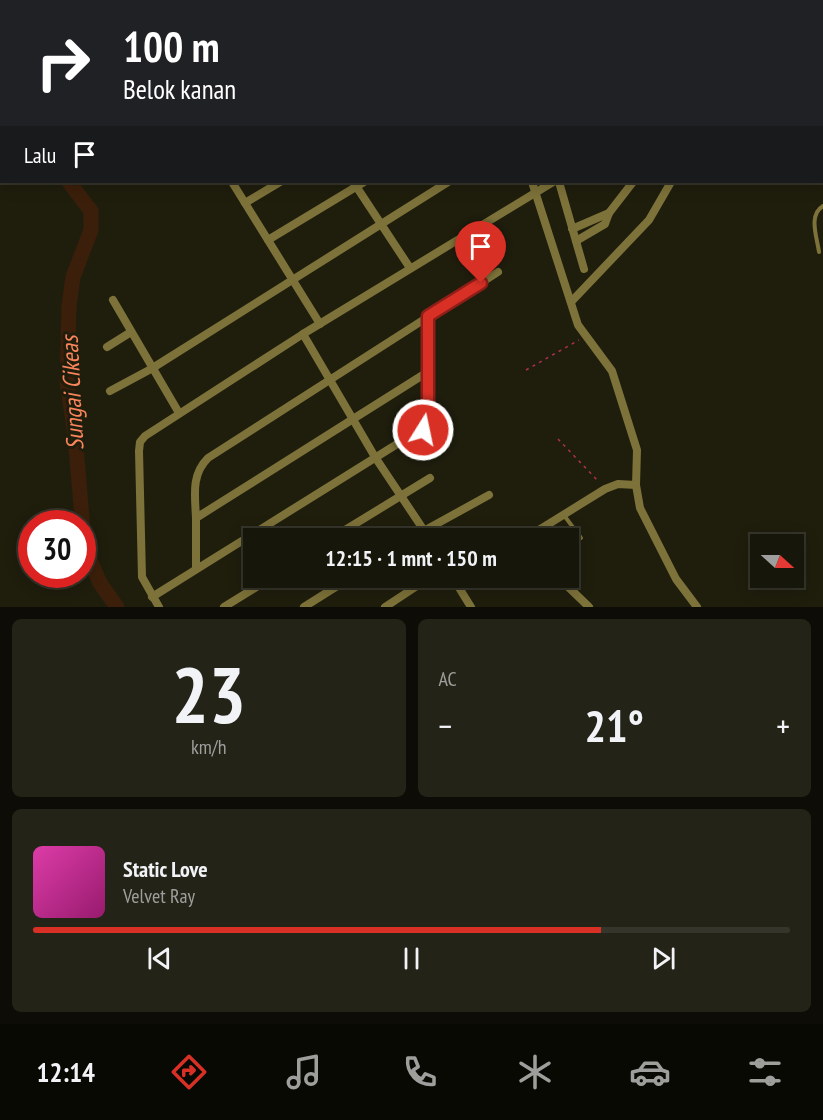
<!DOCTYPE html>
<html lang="id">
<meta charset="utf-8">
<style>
:root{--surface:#17160a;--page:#242318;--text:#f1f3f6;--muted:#9e9f9c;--line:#36352b;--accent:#d93025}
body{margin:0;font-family:"PT Sans Narrow",sans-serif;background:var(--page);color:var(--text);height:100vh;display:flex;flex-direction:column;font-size:22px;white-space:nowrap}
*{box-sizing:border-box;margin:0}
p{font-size:20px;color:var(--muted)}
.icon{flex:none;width:33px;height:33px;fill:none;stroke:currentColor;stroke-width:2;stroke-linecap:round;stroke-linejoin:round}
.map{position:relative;height:607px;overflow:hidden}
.drawer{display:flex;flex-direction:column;gap:12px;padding:12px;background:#0d0c06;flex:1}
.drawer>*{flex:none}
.top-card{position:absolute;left:0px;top:0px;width:824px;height:183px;box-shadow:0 3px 15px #0003,0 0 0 2px var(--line);background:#202124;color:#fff;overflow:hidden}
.needle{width:39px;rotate:111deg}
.fabs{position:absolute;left:750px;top:534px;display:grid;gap:12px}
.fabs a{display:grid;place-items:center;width:54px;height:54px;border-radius:0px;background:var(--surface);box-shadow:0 3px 15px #0003,0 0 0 2px var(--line);font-size:30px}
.speed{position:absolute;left:18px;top:510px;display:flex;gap:12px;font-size:30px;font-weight:700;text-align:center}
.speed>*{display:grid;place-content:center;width:78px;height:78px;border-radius:50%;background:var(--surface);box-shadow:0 3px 15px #0003,0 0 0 2px var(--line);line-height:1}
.speed .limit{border:9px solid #d22;background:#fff;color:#111}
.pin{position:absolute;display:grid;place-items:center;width:51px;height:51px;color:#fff;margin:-62px -26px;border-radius:50% 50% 50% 0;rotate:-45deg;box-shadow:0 0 6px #0007}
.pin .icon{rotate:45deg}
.me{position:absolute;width:66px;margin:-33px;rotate:10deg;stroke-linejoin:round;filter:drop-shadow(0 0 4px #0008)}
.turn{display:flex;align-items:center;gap:21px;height:126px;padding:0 24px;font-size:27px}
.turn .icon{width:78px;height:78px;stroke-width:2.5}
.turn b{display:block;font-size:42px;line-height:51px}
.then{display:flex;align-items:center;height:57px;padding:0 24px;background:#0003;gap:12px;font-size:22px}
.big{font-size:45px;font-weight:700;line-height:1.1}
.drawer .card{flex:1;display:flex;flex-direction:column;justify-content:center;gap:9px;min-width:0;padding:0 21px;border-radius:9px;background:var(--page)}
.drawer .dial{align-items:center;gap:0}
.dial b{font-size:78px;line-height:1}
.song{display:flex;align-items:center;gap:18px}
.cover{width:72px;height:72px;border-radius:9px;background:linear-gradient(135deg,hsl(320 70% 55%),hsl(320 70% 35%))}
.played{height:6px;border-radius:3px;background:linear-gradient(90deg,var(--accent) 75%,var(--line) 75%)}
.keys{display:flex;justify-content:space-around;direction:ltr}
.heat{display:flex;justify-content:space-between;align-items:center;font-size:33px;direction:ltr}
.drawer .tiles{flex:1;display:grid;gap:12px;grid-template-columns:1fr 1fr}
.card:last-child{grid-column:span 2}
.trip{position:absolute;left:243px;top:528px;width:336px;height:60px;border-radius:0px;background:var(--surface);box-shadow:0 3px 15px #0003,0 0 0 2px var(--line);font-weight:700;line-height:60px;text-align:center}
.menu{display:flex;height:96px;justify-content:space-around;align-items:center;background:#090904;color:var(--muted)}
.menu .icon{width:42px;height:42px}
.menu .selected{color:var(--accent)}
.menu b{font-size:27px;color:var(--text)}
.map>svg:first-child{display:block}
</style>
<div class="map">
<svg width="823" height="607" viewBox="0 0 823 607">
<rect width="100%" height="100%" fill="#1f1e0d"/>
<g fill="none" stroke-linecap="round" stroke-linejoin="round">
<g stroke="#3b1f0a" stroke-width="15">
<polyline points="621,0 624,2"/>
<polyline points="822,76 823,76"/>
<polyline points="0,107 2,108"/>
<polyline points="69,182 91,211 91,230 73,277 69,306 67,382 75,435 83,530 89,558 100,583 117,607"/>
</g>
<g stroke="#ae3051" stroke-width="1.5" stroke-dasharray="3 4.5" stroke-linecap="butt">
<polyline points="181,182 187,184 208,182"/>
<polyline points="526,370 579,340"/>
<polyline points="558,439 599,482"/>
<polyline points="316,578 322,587"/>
</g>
<g stroke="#7d7239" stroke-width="4">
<polyline points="792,0 795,2"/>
<polyline points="809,2 810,0"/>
<polyline points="822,148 823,149"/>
<path d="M819,252C817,237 808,215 823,206"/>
<polyline points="563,514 581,538"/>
</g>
<g stroke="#7d7239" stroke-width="8">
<polyline points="208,0 210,2"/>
<polyline points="255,0 257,2"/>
<polyline points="387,0 388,2"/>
<polyline points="58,2 59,0"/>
<polyline points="237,2 238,0"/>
<polyline points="267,2 268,0"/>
<polyline points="353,2 355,0"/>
<polyline points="0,65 2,65"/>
<polyline points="822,122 823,123"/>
<polyline points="232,182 320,324"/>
<polyline points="532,182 578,325 612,371 637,450 636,485 640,508 676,579 697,607"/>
<polyline points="559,182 584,269"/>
<polyline points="354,183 410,268"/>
<polyline points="245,203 280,182"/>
<polyline points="572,229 609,213"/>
<polyline points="268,240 364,182"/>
<polyline points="576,241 605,224 609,213 633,182"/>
<polyline points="113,300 179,413"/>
<polyline points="571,302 649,220 671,182"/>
<polyline points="303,334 375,457 429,538"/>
<polyline points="107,347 131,332"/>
<polyline points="110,391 151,369 448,182"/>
<path d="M196,518C195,495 191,475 208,458L498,272"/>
<polyline points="332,538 430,478"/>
<polyline points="411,538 489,495"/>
<polyline points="526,538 605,489 618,484 636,485"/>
<polyline points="196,569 196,518 426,373"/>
<polyline points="453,578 471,607"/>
<polyline points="559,578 589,607"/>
<polyline points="152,597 426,426 428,316"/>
<polyline points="159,607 142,577 139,451 140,442 145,436 303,334 553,182"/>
<polyline points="224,607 271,578"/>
<polyline points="304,607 350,578"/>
<polyline points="385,607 429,578"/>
</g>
<g stroke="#49fc81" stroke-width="15">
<polyline points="731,0 734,2"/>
<polyline points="752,0 755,2"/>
<polyline points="822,39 823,39"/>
<polyline points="822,50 823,50"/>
</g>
</g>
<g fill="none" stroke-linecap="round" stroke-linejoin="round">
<g stroke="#8d1f18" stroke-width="15">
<polyline id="route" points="423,430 428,421 428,316 481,283"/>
</g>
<use href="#route" stroke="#d93025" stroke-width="10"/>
</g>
<g text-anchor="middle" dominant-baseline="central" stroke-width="6" stroke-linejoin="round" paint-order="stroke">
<g font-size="24" font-style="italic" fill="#fc855c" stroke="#1f1e0d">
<text transform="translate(72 393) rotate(-93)">Sungai Cikeas</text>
</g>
</g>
</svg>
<div class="fabs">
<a><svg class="needle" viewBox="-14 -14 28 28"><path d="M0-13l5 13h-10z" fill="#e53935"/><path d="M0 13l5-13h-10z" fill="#9e9f9c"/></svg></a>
</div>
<div class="speed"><div class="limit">30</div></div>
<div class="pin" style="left:481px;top:283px;background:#d93025"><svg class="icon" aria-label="arrive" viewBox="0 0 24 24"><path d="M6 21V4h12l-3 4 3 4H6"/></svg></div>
<svg class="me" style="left:423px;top:430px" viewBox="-20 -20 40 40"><circle r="17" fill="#d93025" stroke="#fff" stroke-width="3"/><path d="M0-11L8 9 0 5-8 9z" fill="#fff"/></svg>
<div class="trip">12:15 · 1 mnt · 150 m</div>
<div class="top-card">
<div class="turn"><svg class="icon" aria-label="right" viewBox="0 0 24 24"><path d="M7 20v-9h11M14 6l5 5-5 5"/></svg><div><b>100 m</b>Belok kanan</div></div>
<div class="then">Lalu<svg class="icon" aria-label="arrive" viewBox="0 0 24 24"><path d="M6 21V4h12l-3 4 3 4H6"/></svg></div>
</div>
</div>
<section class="drawer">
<div class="tiles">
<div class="card dial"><b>23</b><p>km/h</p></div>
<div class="card"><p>AC</p>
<div class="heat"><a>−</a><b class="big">21°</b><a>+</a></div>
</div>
<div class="card">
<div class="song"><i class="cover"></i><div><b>Static Love</b><p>Velvet Ray</p></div></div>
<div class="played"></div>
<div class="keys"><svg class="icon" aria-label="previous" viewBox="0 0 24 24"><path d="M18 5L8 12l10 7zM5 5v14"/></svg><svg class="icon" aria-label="pause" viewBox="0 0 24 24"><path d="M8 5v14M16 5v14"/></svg><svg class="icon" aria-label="next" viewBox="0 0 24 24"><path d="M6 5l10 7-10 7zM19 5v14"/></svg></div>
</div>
</div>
</section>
<nav class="menu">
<b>12:14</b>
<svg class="icon selected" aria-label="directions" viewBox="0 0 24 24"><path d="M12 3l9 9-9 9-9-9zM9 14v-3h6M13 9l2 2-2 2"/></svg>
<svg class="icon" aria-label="music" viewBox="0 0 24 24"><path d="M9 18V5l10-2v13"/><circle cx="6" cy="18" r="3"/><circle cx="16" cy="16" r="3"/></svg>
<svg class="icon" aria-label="phone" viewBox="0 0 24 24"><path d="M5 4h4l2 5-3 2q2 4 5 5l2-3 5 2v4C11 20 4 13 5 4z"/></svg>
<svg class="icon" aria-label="climate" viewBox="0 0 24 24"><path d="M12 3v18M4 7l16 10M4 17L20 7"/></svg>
<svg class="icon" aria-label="car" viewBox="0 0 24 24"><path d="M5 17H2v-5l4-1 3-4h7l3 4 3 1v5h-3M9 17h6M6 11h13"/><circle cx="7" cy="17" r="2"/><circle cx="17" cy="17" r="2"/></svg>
<svg class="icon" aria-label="filters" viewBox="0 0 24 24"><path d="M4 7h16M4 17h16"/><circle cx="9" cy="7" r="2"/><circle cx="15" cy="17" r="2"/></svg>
</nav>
